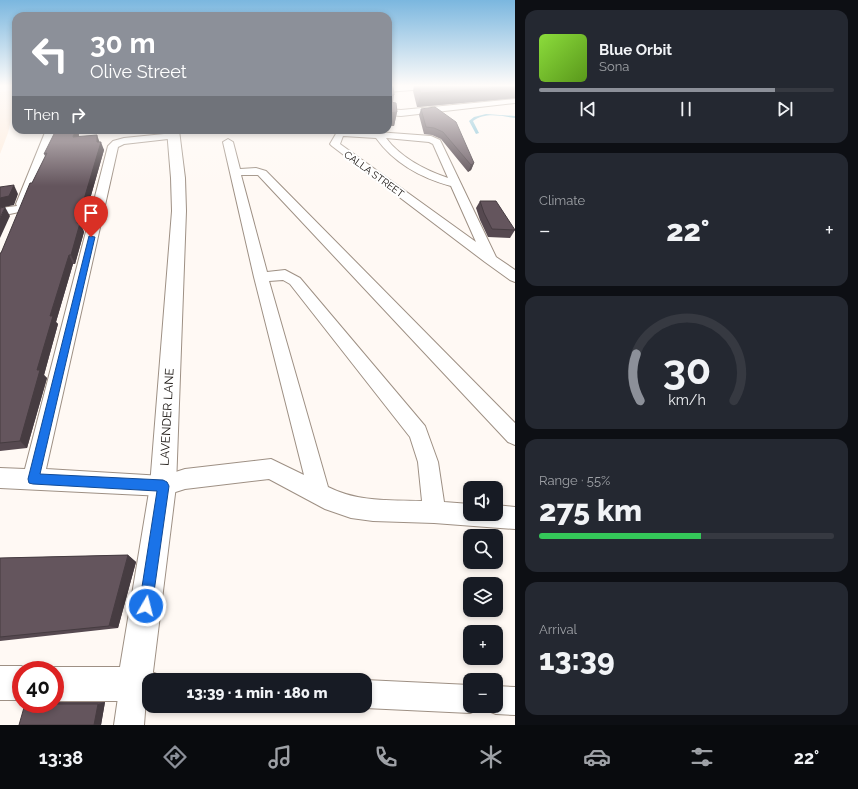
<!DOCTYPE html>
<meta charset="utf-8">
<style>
:root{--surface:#171b24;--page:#242831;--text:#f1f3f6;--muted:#9ea1a6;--line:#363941;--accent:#8c9099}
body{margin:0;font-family:Raleway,sans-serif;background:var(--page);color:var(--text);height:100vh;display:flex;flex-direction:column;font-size:15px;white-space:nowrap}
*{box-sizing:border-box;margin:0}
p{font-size:13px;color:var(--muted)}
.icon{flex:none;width:22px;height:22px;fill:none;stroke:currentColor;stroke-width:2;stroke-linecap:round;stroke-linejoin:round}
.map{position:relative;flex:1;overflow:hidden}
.side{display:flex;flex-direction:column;gap:10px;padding:10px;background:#0d0f14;width:343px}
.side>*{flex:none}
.guide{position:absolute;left:12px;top:12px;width:380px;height:122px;border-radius:12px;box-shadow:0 2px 6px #0003;background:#8c9099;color:#fff;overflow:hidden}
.controls{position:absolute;left:463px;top:481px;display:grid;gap:8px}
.controls a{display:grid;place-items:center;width:40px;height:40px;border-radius:8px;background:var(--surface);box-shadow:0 2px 6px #0003;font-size:20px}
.speed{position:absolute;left:12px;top:661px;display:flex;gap:8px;font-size:20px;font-weight:700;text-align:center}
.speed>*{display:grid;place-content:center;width:52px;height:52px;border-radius:50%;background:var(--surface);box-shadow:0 2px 6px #0003;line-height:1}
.speed .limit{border:6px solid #d22;background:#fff;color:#111}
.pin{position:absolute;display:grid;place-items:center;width:34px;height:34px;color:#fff;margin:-41px -17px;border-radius:50% 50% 50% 0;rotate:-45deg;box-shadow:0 0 4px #0007}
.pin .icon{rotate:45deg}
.me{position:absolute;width:44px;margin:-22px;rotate:8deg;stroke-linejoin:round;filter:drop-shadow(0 0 3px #0008)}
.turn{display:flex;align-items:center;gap:14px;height:84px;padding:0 12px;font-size:18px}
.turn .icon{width:52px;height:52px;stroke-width:2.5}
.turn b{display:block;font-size:28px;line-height:34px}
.then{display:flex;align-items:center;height:38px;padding:0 12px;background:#0003;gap:8px;font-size:15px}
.big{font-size:30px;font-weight:800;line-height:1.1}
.side .widget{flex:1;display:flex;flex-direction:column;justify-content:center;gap:6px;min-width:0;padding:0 14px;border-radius:12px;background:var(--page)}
.side .dial{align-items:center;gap:0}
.dial svg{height:104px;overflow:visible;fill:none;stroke:var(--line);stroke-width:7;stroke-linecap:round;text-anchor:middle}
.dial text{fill:var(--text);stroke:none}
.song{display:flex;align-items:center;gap:12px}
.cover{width:48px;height:48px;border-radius:6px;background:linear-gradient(135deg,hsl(90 70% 55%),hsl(90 70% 35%))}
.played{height:4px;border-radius:2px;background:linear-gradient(90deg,var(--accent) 80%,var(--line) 80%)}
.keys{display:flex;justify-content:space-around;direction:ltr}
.heat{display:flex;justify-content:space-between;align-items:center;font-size:22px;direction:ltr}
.charge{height:6px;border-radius:3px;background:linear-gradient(90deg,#34c759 55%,var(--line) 0)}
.trip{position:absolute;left:142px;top:673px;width:230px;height:40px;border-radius:12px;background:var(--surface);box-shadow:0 2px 6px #0003;font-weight:800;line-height:40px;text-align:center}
.menu{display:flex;height:64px;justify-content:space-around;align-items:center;background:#090b0e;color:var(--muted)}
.menu .icon{width:28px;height:28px}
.menu .selected{color:var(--accent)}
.menu b{font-size:18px;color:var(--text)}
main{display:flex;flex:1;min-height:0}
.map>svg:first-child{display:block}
</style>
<main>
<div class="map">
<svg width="515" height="725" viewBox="0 0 515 725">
<rect width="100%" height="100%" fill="#fff9f4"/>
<polygon fill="#fdecdd" points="16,90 16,97 8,133 0,154 0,92"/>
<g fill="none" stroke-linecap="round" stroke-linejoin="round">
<path fill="#79bcd2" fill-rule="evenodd" d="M486,114L515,116V118C501,116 485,112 473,121L479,133L476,134L469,121L474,117Z"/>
<g stroke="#9e9084" stroke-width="2">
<g id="minor">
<polygon points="515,99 515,103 401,116 388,115 388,109 401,110"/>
<polygon points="46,130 56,130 28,204 24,207 26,209 24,211 0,216 0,208 17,206 16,204"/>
<path d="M350,130L431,136L440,140L496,257L515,270V282L510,280L485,262L332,146L330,144L337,132ZM343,136L376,138C394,163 421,178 451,186L476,242L340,144ZM386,138L429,142L433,144L448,178C425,170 401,158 386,138Z"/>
<path d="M174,133L179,136L177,138L124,144L118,147L46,469L163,476L185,469L271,459L304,475L254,277L223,142L228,139L233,142L240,169L256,168L266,171L515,423V445L508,442L258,175H241L267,272L285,270L300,278L425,426L438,462L444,502L470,504V514H496V505L515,507V529L434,523L373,521L351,518L325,509L269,479L185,489L163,496L0,488V468L25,469L108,146L113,141L124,138ZM283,280L290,284L410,437L418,462L422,501C390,500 357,502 328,487L269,281Z"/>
<polygon points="134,670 149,671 159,675 161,680 149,680 149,699 146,699 144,725 114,725 120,684 124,674"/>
<polygon points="365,680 470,685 470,706 481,706 480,709 470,713 365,708 360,706 365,706"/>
<polygon points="496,686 515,687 515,715 496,714 486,710 484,706 496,706"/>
</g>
</g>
<g stroke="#9e9084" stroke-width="2">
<g id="tertiary">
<polygon points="404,85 441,85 436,88 388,92 388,86"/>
<polygon points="167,130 179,130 185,178 186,211 176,486 152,680 149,680 149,690 146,696 134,701 55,701 55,670 47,670 55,667 120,667 150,486 172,211 171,178"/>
<polygon points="0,666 21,666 31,670 21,670 21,700 0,700"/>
</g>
</g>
<use href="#minor" fill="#fff" fill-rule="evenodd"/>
<use href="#tertiary" fill="#fff" fill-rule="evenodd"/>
</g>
<g fill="#564950">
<polygon points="388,85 394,95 393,102 397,112 394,126 388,126"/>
<polygon points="414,85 515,85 515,98 417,107 413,91"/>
<polygon points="421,109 474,163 471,170 468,172 441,139 432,135 424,134 419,115"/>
<polygon points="79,135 79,137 99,142 104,150 82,227 84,232 75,264 73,264 56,322 58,324 44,375 47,378 27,448 0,451 0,253 1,253 32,183 45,156 44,154"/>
<polygon points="480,201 515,230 510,238 488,237 480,220 476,208"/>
<polygon points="128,555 136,562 118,628 0,641 0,558"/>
<polygon points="55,702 105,702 101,725 19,725 55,704"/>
</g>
<g fill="#463c41">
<polygon points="515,86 515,98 417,107 421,93"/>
<polygon points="397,112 394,126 388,126 388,113"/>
<polygon points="75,130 78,130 79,135 76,145 73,137"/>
<polygon points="97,135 100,143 101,142 104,150 82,227 84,232 75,264 71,255 77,223 97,142"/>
<polygon points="474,163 471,170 468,172 471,165"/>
<polygon points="14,185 18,194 14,205 0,208 0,198"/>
<polygon points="5,207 10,216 0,238 0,218"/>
<polygon points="69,255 73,264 56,322 58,324 44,375 47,378 27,448 20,441 50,316"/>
<polygon points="128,555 136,562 118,628 109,626"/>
<polygon points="105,702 101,725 94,725 98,704"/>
</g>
<g fill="#64555d" stroke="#463c41">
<polygon points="388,85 393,85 394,95 390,95 390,102 396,103 397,112 388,113"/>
<polygon points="418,85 515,85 515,86 421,93"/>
<polygon points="435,107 456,122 474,163 471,165 443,132 434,128 426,127 421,109"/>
<polygon points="56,130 75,130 73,137 97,135 97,142 101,142 77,223 80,223 71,255 69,255 50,316 53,316 37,370 40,370 20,441 0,443 0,253 1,253 30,183 32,183 47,153 44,154"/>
<polygon points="14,185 9,196 0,198 0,187"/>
<polygon points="480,201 496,201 515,230 492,229 484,213"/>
<polygon points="5,207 0,218 0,208"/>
<polygon points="128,555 109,626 0,637 0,558"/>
<polygon points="25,704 98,704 94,725 19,725"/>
</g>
<linearGradient id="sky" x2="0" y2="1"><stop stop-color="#7bb7df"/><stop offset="0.46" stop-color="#fffcfa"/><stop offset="1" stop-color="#fffcfa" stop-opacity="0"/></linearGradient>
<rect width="515" height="186" fill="url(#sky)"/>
<polygon fill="#1a73e8" stroke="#114b97" points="89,236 95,237 40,474 163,480 167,482 169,486 152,606 150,611 146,613 141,611 139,606 157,491 33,484 29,483 28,479"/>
<g text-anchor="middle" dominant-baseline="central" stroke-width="4" stroke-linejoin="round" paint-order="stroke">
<g font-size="10" fill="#17120e" stroke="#fff">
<text transform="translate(374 174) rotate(36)">CALLA STREET</text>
</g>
<g font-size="12" fill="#17120e" stroke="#fff">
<text transform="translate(167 417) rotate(-87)">LAVENDER LANE</text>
</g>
</g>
</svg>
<div class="controls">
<a><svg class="icon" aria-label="sound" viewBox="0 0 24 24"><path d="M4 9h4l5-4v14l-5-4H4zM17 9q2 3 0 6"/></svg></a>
<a><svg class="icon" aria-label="search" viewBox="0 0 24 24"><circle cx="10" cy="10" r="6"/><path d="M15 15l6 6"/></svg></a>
<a><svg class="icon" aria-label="layers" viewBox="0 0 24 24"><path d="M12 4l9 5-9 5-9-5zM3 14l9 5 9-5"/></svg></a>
<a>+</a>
<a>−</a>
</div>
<div class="speed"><div class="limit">40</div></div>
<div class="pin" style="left:91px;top:237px;background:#d93025"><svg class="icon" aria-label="arrive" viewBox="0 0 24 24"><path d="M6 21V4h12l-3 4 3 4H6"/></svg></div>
<svg class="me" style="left:146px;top:606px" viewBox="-20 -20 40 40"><circle r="17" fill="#1a73e8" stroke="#fff" stroke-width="3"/><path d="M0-11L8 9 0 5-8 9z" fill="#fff"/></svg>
<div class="trip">13:39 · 1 min · 180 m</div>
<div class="guide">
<div class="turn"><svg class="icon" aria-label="left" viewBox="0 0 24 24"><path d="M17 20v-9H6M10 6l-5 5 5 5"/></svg><div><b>30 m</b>Olive Street</div></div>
<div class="then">Then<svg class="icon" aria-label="right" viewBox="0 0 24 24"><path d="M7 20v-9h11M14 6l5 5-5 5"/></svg></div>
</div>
</div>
<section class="side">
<div class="widget">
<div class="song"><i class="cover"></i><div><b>Blue Orbit</b><p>Sona</p></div></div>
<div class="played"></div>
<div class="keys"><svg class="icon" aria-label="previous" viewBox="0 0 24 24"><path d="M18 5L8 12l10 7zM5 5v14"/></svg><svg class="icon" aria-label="pause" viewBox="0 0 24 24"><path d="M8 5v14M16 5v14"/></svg><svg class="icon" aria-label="next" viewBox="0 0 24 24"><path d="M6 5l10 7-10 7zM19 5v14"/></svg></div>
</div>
<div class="widget"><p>Climate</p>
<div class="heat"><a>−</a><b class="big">22°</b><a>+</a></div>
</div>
<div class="widget dial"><svg viewBox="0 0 100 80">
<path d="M14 69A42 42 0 1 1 86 69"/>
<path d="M14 69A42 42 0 0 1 11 33" stroke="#8c9099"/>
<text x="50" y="56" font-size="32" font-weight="700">30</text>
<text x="50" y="72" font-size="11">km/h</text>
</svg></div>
<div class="widget"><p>Range · 55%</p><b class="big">275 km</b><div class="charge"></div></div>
<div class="widget"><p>Arrival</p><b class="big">13:39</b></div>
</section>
</main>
<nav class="menu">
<b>13:38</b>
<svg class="icon selected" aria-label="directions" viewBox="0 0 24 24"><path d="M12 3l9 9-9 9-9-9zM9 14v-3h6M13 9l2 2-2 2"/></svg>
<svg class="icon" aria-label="music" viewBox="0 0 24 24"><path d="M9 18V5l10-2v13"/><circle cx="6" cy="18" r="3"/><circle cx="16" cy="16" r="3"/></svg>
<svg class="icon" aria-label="phone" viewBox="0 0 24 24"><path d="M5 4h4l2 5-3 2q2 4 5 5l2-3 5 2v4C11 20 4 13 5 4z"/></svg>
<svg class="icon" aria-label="climate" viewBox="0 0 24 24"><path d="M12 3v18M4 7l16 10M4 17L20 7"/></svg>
<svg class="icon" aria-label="car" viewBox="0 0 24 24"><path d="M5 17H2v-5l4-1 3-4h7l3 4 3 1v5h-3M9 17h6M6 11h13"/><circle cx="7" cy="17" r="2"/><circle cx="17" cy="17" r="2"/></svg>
<svg class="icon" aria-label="filters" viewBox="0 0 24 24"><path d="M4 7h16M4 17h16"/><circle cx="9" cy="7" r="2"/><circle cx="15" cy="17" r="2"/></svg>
<b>22°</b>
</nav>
